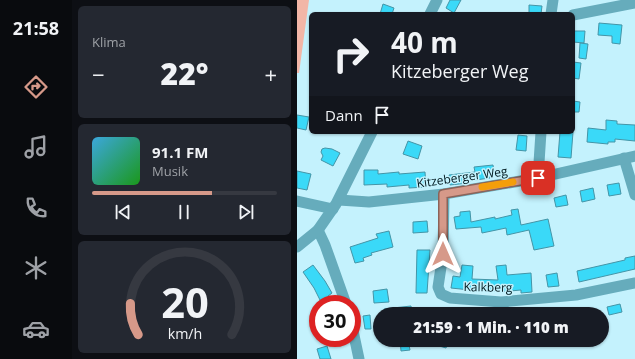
<!DOCTYPE html>
<html lang="de">
<meta charset="utf-8">
<style>
:root{--surface:#171b24;--page:#242831;--text:#f1f3f6;--muted:#9ea1a6;--line:#363941;--accent:#d69989}
body{margin:0;font-family:"Open Sans",sans-serif;background:var(--page);color:var(--text);height:100vh;display:flex;flex-direction:column;font-size:15px;white-space:nowrap}
*{box-sizing:border-box;margin:0}
p{font-size:13px;color:var(--muted)}
.icon{flex:none;width:22px;height:22px;fill:none;stroke:currentColor;stroke-width:2;stroke-linecap:round;stroke-linejoin:round}
.map{position:relative;flex:1;overflow:hidden}
.panel{display:flex;flex-direction:column;gap:6px;padding:6px;background:#0d0f14;width:225px}
.panel>*{flex:none}
.hud{position:absolute;left:12px;top:12px;width:266px;height:122px;border-radius:6px;box-shadow:0 1px 3px #0004;background:#171b24;color:var(--text);overflow:hidden}
.speed{position:absolute;left:12px;top:295px;display:flex;gap:8px;font-size:20px;font-weight:700;text-align:center}
.speed>*{display:grid;place-content:center;width:52px;height:52px;border-radius:50%;background:var(--surface);box-shadow:0 1px 3px #0004;line-height:1}
.speed .limit{border:6px solid #d22;background:#fff;color:#111}
.pin{position:absolute;display:grid;place-items:center;width:34px;height:34px;color:#fff;margin:-17px;border-radius:8px;box-shadow:0 2px 6px #0006}
.me{position:absolute;width:44px;margin:-22px;rotate:0deg;stroke-linejoin:round;filter:drop-shadow(0 0 3px #0008)}
.turn{display:flex;align-items:center;gap:14px;height:84px;padding:0 16px;font-size:18px}
.turn .icon{width:52px;height:52px;stroke-width:2.5}
.turn b{display:block;font-size:28px;line-height:34px}
.then{display:flex;align-items:center;height:38px;padding:0 16px;background:#0003;gap:8px;font-size:15px}
.big{font-size:30px;font-weight:800;line-height:1.1}
.panel .card{flex:1;display:flex;flex-direction:column;justify-content:center;gap:6px;min-width:0;padding:0 14px;border-radius:6px;background:var(--page)}
.panel .dial{align-items:center;gap:0}
.dial svg{height:104px;overflow:visible;fill:none;stroke:var(--line);stroke-width:7;stroke-linecap:round;text-anchor:middle}
.dial text{fill:var(--text);stroke:none}
.song{display:flex;align-items:center;gap:12px}
.cover{width:48px;height:48px;border-radius:6px;background:linear-gradient(135deg,hsl(200 70% 55%),hsl(120 70% 35%))}
.played{height:4px;border-radius:2px;background:linear-gradient(90deg,var(--accent) 65%,var(--line) 65%)}
.keys{display:flex;justify-content:space-around;direction:ltr}
.heat{display:flex;justify-content:space-between;align-items:center;font-size:22px;direction:ltr}
.trip{position:absolute;left:76px;top:307px;width:236px;height:40px;border-radius:20px;background:var(--surface);box-shadow:0 1px 3px #0004;font-weight:800;line-height:40px;text-align:center}
main{display:flex;flex:1;min-height:0}
.tabs{display:flex;flex-direction:column;width:72px;justify-content:space-around;align-items:center;background:#090b0e;color:var(--muted)}
.tabs .icon{width:28px;height:28px}
.tabs .current{color:var(--accent)}
.tabs b{font-size:18px;color:var(--text)}
.map>svg:first-child{display:block}
</style>
<main>
<nav class="tabs">
<b>21:58</b>
<svg class="icon current" aria-label="directions" viewBox="0 0 24 24"><path d="M12 3l9 9-9 9-9-9zM9 14v-3h6M13 9l2 2-2 2"/></svg>
<svg class="icon" aria-label="music" viewBox="0 0 24 24"><path d="M9 18V5l10-2v13"/><circle cx="6" cy="18" r="3"/><circle cx="16" cy="16" r="3"/></svg>
<svg class="icon" aria-label="phone" viewBox="0 0 24 24"><path d="M5 4h4l2 5-3 2q2 4 5 5l2-3 5 2v4C11 20 4 13 5 4z"/></svg>
<svg class="icon" aria-label="climate" viewBox="0 0 24 24"><path d="M12 3v18M4 7l16 10M4 17L20 7"/></svg>
<svg class="icon" aria-label="car" viewBox="0 0 24 24"><path d="M5 17H2v-5l4-1 3-4h7l3 4 3 1v5h-3M9 17h6M6 11h13"/><circle cx="7" cy="17" r="2"/><circle cx="17" cy="17" r="2"/></svg>
</nav>
<section class="panel">
<div class="card"><p>Klima</p>
<div class="heat"><a>−</a><b class="big">22°</b><a>+</a></div>
</div>
<div class="card">
<div class="song"><i class="cover"></i><div><b>91.1 FM</b><p>Musik</p></div></div>
<div class="played"></div>
<div class="keys"><svg class="icon" aria-label="previous" viewBox="0 0 24 24"><path d="M18 5L8 12l10 7zM5 5v14"/></svg><svg class="icon" aria-label="pause" viewBox="0 0 24 24"><path d="M8 5v14M16 5v14"/></svg><svg class="icon" aria-label="next" viewBox="0 0 24 24"><path d="M6 5l10 7-10 7zM19 5v14"/></svg></div>
</div>
<div class="card dial"><svg viewBox="0 0 100 80">
<path d="M14 69A42 42 0 1 1 86 69"/>
<path d="M14 69A42 42 0 0 1 8 45" stroke="#d69989"/>
<text x="50" y="56" font-size="32" font-weight="700">20</text>
<text x="50" y="72" font-size="11">km/h</text>
</svg></div>
</section>
<div class="map">
<svg width="338" height="359" viewBox="0 0 338 359">
<rect width="100%" height="100%" fill="#c4f2fd"/>
<polygon fill="#f2b6a7" points="0,0 12,0 2,73 0,73"/>
<g fill="#3ad9f8" stroke="#4495a7">
<polygon points="153,0 164,0 157,13 149,8"/>
<polygon points="86,4 97,8 95,14 83,14"/>
<polygon points="232,5 245,6 244,14 232,14"/>
<polygon points="302,23 325,25 323,44 315,43 315,36 301,35"/>
<polygon points="276,31 288,31 287,43 276,42"/>
<polygon points="283,43 291,44 289,59 282,58"/>
<polygon points="276,62 284,63 282,79 276,78"/>
<polygon points="276,101 283,102 282,112 276,112"/>
<polygon points="0,115 12,117 9,130 0,128"/>
<polygon points="309,120 320,121 320,124 338,125 338,141 318,139 318,142 311,142 311,144 290,142 291,128 309,130"/>
<polygon points="263,132 276,132 274,158 261,157"/>
<polygon points="221,135 230,136 229,151 219,150"/>
<polygon points="111,141 125,146 121,159 106,154"/>
<polygon points="28,148 35,149 43,153 36,166 24,160 26,156 24,152 25,149"/>
<polygon points="196,165 197,172 193,173 193,178 171,181 171,183 153,185 152,175 178,172 177,167"/>
<polygon points="67,170 81,170 81,174 102,172 102,174 128,172 129,187 112,188 112,185 90,187 90,184 67,185"/>
<polygon points="0,171 14,174 10,190 0,188"/>
<polygon points="322,183 324,194 312,196 310,185"/>
<polygon points="296,188 298,199 285,202 283,191"/>
<polygon points="269,195 271,205 259,207 257,198"/>
<polygon points="221,209 224,225 251,219 257,246 237,250 232,230 210,235 209,228 185,233 184,227 159,229 157,217 163,216 163,212 173,211 174,222 198,217 198,219 215,215 214,210"/>
<polygon points="130,221 131,232 116,233 116,222"/>
<polygon points="92,231 96,247 74,253 75,255 66,258 67,261 58,263 53,247 81,238 79,234"/>
<polygon points="120,250 133,250 130,293 119,293"/>
<polygon points="338,256 338,269 282,282 280,271 328,260 328,258"/>
<polygon points="16,265 28,281 35,293 31,296 35,304 25,304 17,288 6,272"/>
<polygon points="165,265 176,266 175,279 201,280 199,266 209,265 210,275 234,273 235,292 224,293 224,290 202,292 202,291 173,290 154,288 156,276 163,277"/>
<polygon points="260,273 262,286 251,287 249,275"/>
<polygon points="90,289 92,302 77,303 76,291"/>
<polygon points="323,304 325,312 312,315 310,307"/>
<polygon points="114,306 115,314 87,314 87,309"/>
<polygon points="73,315 74,329 68,329 66,316"/>
<polygon points="103,340 111,340 113,350 104,351"/>
<polygon points="130,340 152,340 149,348 129,342"/>
<polygon points="30,346 34,359 23,359 20,349"/>
</g>
<g fill="none" stroke-linecap="round" stroke-linejoin="round">
<g stroke="#66acbc" stroke-width="11">
<polyline points="133,14 140,0"/>
<polyline points="254,14 256,0"/>
<polyline points="276,15 337,3"/>
<polyline points="327,158 338,195"/>
<polyline points="241,178 244,132"/>
<polyline points="147,194 146,254 141,287 144,294 153,298 204,302 279,295 338,283"/>
<polyline points="42,200 72,202 147,194 241,178 338,156"/>
<polyline points="0,201 36,209"/>
<polyline points="21,230 28,245 49,304"/>
<polyline points="0,247 21,230 39,204 75,132"/>
<polyline points="55,326 62,359"/>
</g>
</g>
<g fill="none" stroke-linecap="round" stroke-linejoin="round">
<g stroke="#8b6359" stroke-width="10">
<polyline id="route" points="146,254 146,194 241,178"/>
</g>
<use href="#route" stroke="#d69989" stroke-width="7"/>
<polyline stroke="#f59e0b" stroke-width="7" points="185,187 216,182"/>
</g>
<g text-anchor="middle" dominant-baseline="central" stroke-width="3" stroke-linejoin="round" paint-order="stroke">
<g font-size="12" fill="#01191f" stroke="#c4f2fd">
<text transform="translate(165 177) rotate(-8)">Kitzeberger Weg</text>
<text transform="translate(191 287) rotate(1)">Kalkberg</text>
</g>
</g>
</svg>
<div class="speed"><div class="limit">30</div></div>
<div class="pin" style="left:241px;top:178px;background:#d93025"><svg class="icon" aria-label="arrive" viewBox="0 0 24 24"><path d="M6 21V4h12l-3 4 3 4H6"/></svg></div>
<svg class="me" style="left:146px;top:254px" viewBox="-20 -20 40 40"><path d="M0-17L14 15 0 8-14 15z" fill="#d69989" stroke="#fff" stroke-width="4"/></svg>
<div class="trip">21:59 · 1 Min. · 110 m</div>
<div class="hud">
<div class="turn"><svg class="icon" aria-label="right" viewBox="0 0 24 24"><path d="M7 20v-9h11M14 6l5 5-5 5"/></svg><div><b>40 m</b>Kitzeberger Weg</div></div>
<div class="then">Dann<svg class="icon" aria-label="arrive" viewBox="0 0 24 24"><path d="M6 21V4h12l-3 4 3 4H6"/></svg></div>
</div>
</div>
</main>
